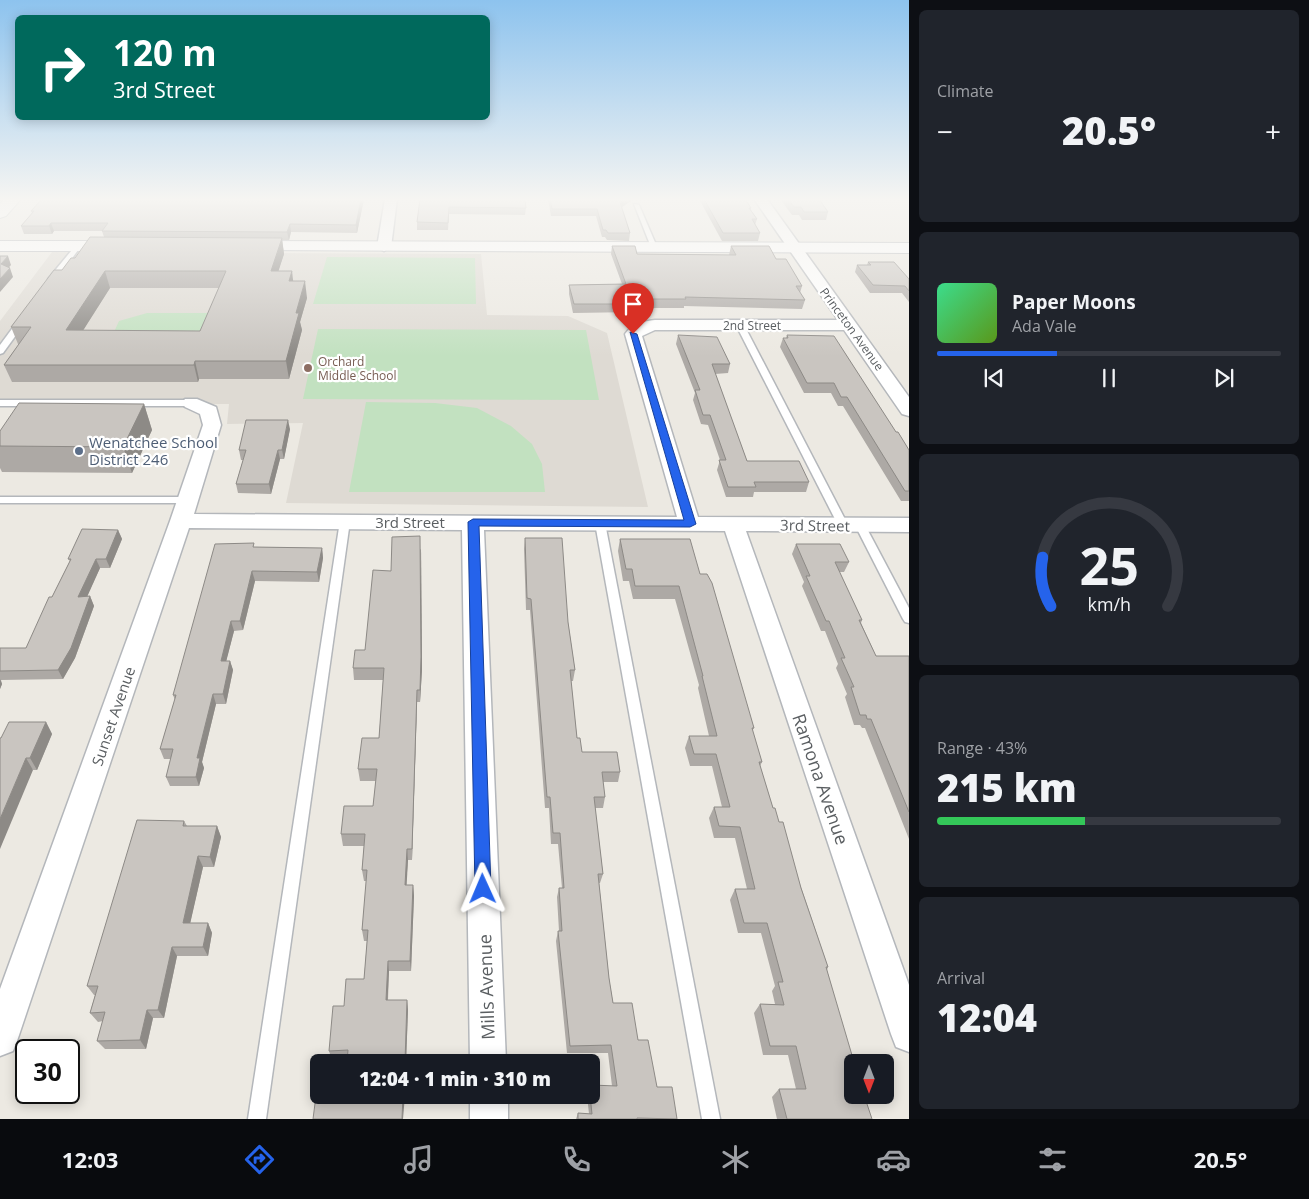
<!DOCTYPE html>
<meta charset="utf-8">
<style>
:root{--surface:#171b24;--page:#20242c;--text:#f1f3f6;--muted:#9ea1a6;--line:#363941;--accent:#2563eb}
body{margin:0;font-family:"Open Sans",sans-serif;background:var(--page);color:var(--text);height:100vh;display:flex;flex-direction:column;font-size:19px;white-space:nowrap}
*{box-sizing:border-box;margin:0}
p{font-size:16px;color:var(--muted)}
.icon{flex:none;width:28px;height:28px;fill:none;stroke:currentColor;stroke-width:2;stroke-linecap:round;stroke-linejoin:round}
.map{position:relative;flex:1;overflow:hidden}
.side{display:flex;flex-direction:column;gap:10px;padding:10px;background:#0d0f14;width:400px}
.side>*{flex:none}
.banner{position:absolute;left:15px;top:15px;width:475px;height:105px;border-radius:8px;box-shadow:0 2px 12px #0003;background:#00695c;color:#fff;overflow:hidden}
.needle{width:32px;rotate:180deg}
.fabs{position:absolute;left:844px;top:1054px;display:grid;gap:10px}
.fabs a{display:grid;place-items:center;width:50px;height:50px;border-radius:8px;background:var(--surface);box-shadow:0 2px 12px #0003;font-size:25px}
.speed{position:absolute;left:15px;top:1039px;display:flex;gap:10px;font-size:25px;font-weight:700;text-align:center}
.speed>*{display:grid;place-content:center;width:65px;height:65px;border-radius:50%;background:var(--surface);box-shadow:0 2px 12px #0003;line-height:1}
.speed .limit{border:2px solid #111;border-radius:8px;background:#fff;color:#111}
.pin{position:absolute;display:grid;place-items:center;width:42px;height:42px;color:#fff;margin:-51px -21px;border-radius:50% 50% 50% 0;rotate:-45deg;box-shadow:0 0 5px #0007}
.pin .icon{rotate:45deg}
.me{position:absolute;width:55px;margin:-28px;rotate:359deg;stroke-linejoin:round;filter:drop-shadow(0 0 4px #0008)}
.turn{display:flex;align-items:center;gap:18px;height:105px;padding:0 15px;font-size:22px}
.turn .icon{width:65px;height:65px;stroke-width:2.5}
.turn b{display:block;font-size:35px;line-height:42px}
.big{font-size:38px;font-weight:800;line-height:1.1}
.side .tile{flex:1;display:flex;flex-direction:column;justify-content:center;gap:8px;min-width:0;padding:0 18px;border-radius:8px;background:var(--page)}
.side .dial{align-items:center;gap:0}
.dial svg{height:130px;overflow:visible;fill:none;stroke:var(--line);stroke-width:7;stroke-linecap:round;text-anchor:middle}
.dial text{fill:var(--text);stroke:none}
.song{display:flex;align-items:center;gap:15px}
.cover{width:60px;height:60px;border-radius:8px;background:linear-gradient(135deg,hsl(150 70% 55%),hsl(90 70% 35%))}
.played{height:5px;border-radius:2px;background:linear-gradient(90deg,var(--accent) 35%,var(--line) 35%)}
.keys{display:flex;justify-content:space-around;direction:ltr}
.heat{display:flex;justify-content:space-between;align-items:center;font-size:28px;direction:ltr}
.charge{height:8px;border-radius:4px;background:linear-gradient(90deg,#34c759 43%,var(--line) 0)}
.trip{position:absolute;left:310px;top:1054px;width:290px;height:50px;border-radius:8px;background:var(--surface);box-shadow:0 2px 12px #0003;font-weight:800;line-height:50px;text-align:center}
.tabs{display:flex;height:80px;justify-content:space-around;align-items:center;background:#090b0e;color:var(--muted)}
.tabs .icon{width:35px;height:35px}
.tabs .on{color:var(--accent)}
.tabs b{font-size:22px;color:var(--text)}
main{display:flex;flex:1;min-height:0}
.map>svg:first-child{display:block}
</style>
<main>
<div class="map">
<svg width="909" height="1119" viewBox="0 0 909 1119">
<rect width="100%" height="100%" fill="#ece9e2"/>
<polygon fill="#dedad3" points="52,252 481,254 487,315 568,316 607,333 648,507 286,503 303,423 227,424 229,404 0,404 0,321"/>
<g fill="#c2e1c0">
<polygon points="327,257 475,258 476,304 313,304"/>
<polygon points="147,313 211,313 199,341 114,332 119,321"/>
<polygon points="318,329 586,330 599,400 303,399"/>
<polygon points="366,402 435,403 477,408 511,426 532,444 542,464 545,492 349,492"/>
</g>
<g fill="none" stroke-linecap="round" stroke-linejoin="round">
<g stroke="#b4b7bb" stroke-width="3">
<g id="service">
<polygon points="634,204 639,205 657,247 656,248 651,247"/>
<polygon points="76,245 81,246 54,283 48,283 48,279"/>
<polygon points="20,318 27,320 3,353 0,354 0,345"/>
<polygon points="737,323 744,325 848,525 847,528 843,529 838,525 736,325"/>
<polygon points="0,400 191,400 196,403 191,406 0,406"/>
<polygon points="0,497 188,497 193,500 188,503 0,503"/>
<polygon points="345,517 350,521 266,1119 248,1119 340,521"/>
<polygon points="600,519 605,523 720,1119 702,1119 595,523"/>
<polygon points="860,521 865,525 909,608 909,623 905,622 903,619 855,525"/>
</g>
</g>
<g stroke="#b4b7bb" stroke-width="3">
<g id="minor">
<polygon points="385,199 397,199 391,247 384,251 377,247"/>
<path d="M754,199H767L909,397V416L902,414L844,330H655L642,336L698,517L909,518V532L746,531L909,985V1052L896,1047L891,1034L725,531L484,530L506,1062H470L462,530L189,528L18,1038L13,1051L0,1056V989L170,521L203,425L200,414L185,407L182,403L185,399H197L216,407L221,425L194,514L677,517L625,334C632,324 644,321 655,320H838Z"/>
<rect x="470" y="1095" width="38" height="24"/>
</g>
</g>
<g stroke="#b4b7bb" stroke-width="2">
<g id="tertiary">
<polygon points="0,241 120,241 126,242 129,246 126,250 120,251 0,251"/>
<polygon points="246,241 909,243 909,253 240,250 237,246 240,242"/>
</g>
</g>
<g stroke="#b3b7bb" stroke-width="2">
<polygon id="secondary" points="4,199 21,199 6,216 0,218 0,204"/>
</g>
<use href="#service" fill="#fff" fill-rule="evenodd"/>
<use href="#minor" fill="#fff" fill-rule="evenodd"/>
<use href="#tertiary" fill="#fff" fill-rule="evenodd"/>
<use href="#secondary" fill="#fff" fill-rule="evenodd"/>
</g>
<g fill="#ada9a5" fill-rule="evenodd">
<path d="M364,199L357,233L291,232L289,240H282L284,254L278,271L293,281L307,298L300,322L302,330L289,379H199L198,382H12L4,365L19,344H18L11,327L62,270L75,258L104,237L102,231H54L52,234H24L21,226L32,213L31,211ZM110,288H219L200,331L83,330Z"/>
<polygon points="420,199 526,208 525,215 449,214 448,230 417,230 417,222"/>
<polygon points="548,199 634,199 621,207 630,233 629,241 607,240 605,237 602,237 596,216 551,216"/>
<polygon points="699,199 745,199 751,208 751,210 757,219 755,225 760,233 758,241 722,241"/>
<polygon points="780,199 819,199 828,212 826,220 802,220 799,215 792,215"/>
<polygon points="612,246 637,254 729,255 731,246 776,259 802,286 800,293 805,300 802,309 684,306 684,308 636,308 635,312 573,313 569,294 569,285 622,284 611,254"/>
<polygon points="868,262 909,279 909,302 902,293 870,293 855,272 857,265 867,265"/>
<polygon points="678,335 730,364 728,373 715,374 747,461 809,482 806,492 754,492 753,497 726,497 717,470 720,460 708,425 701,424 693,400 695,393 676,344"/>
<polygon points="787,335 896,432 909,450 909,501 901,501 843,406 838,406 831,393 804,393 780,347 783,338 786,338"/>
<polygon points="144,404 152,430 132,473 2,472 0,468 0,431"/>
<polygon points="290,429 284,459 280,459 271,494 238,493 236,484 243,460 241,460 239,450"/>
<polygon points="118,530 122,539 110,568 100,568 87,596 90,596 94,606 75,658 63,679 1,680 2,684 0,689 0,648 26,648 52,597 70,561 68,559"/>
<polygon points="525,538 568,622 575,670 573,681 571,681 577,738 582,752 620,772 618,782 603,782 605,797 603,808 595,808 603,874 600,883 599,883 609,978 613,1003 638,1040 657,1087 677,1119 576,1119 578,1113 589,1114 587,1095 591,1095 612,1086 608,1053 567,1053 556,941 558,931 559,931 557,897 559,888 562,888 558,844 551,844 549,808 545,808 530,610 526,610 524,549"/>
<polygon points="620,539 700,574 754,728 752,731 762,762 760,766 773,808 779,822 828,967 827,970 852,1062 872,1119 777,1119 772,1097 779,1089 796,1089 788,1055 763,1055 754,1013 760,1004 775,1004 772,991 775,986 761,933 738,933 730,900 735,889 747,889 735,838 714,838 709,818 714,807 722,807 712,766 690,766 685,748 689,736 709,736 698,688 699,685 675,599 633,599 629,581 623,581 618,551"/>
<polygon points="796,544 849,562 844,572 839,572 862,620 861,623 876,656 909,656 909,839 865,728 862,728 860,725 854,725 845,697 847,694 836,668 838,664 825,631 821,631 802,586 804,582 792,554"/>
<polygon points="255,547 322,548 323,558 319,582 255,581 243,630 234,631 226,661 230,661 233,670 226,704 216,704 202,762 204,768 199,786 170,786 166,777 171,759 164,759 160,749 175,700 173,695"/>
<polygon points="421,549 422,670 420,702 417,702 412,860 408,860 406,885 413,885 414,896 411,971 389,971 388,1000 407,1000 408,1010 406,1062 347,1062 348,1059 332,1060 329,1051 344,1006 364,979 367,941 364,941 362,930 367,881 364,881 362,870 364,846 343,846 341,834 373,806 376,781 360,781 358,769 379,738 383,680 354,680 353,668 365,650 391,571"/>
<polygon points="46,722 52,734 37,770 33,770 1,738"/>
<polygon points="184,821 187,826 217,826 221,837 214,867 203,867 190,923 208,923 212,933 208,956 177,956 164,1018 153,1018 146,1049 105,1049 97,1041 103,1021 98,1022 90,1013 95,995 94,995 87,986"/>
</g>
<g fill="#8d8a86">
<polygon points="361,199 364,199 357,233 356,225"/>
<polygon points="624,199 634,199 619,209 620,202"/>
<polygon points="51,223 54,231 52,234 49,226"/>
<polygon points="290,224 291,232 289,240 287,232"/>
<polygon points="282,238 284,254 273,288 271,271"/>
<polygon points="8,256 11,265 4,273 1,264"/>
<polygon points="10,268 13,277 0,292 0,279"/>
<polygon points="105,271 110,288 72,348 66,330"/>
<polygon points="292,271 294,288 289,281"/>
<polygon points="305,281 307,298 300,322 302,330 289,379 286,361 296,313"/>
<polygon points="195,361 199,379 198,382 194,365"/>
<polygon points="144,404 152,430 132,473 123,447"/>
<polygon points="288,420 290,429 284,459 282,450"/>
<polygon points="278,450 280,459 271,494 269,484"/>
<polygon points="118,530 122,539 110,568 106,559"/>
<polygon points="322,548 323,558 319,582 317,572"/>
<polygon points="421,549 422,670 420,702 420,690"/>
<polygon points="96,559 100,568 83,606 78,597"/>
<polygon points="252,571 255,581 243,630 240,621"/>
<polygon points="90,596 94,606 75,658 63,679 58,670"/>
<polygon points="231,621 234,631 224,670 221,661"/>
<polygon points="230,661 233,670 226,704 223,694"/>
<polygon points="0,679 2,684 0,689"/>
<polygon points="417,690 417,702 412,860 412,849"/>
<polygon points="213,694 216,704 202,762 204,768 199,786 196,777 197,758"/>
<polygon points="46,722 52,734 37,770 30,758"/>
<polygon points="26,758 33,770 0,849 0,819"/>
<polygon points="217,826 221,837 214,867 210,857"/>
<polygon points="407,849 408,860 406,896 405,885"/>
<polygon points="198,856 203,867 188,933 183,923"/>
<polygon points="413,885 414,896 411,971 410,961"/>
<polygon points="208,923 212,933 208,956 203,947"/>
<polygon points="172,947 177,956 164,1018 158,1010"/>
<polygon points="388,961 389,971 387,1010 386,1000"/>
<polygon points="407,1000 408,1010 406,1062 405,1062"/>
<polygon points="147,1010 153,1018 146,1049 140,1040"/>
<polygon points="403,1095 405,1095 403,1119 402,1119"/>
</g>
<g fill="#c9c5c0" stroke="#8d8a86" fill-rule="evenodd">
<polygon points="42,199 361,199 356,225 290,224 287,232 102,231 108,223 51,223 49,226 21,226 34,211 31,211"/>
<polygon points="420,199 525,199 526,208 449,207 448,223 417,222"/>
<polygon points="550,199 624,199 620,202 630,233 608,233 606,230 603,230 597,209 552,209"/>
<polygon points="704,199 745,199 751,208 749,208 757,219 752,219 760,233 723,233"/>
<polygon points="788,199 819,199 828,212 804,212 801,207 794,207"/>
<path d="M90,237L282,238L271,271H292L289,281H305L296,313H299L286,361H195L194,365H4L31,327H11L54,270H62L71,258H75ZM105,271H226L200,331L66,330Z"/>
<polygon points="612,246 635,246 637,254 736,255 731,246 769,246 776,259 786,259 802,286 796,286 805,300 685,297 686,299 635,299 636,304 574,304 569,285 626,284"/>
<polygon points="0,256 8,256 1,264 10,268 0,279"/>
<polygon points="868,262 894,262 909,279 909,291 905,286 873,285 857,265 871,265"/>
<polygon points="678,335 717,337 730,364 712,364 747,461 799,461 809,482 754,482 756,487 728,487 719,460 726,460 710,415 703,415 695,390 700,390"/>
<polygon points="787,335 834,336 896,432 898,432 909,450 909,491 905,491 847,397 841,397 834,383 807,383 783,338 788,338"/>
<polygon points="19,403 144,404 123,447 0,446 0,431"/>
<polygon points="246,420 288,420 282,450 278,450 269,484 236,484 246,450 239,450"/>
<polygon points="82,529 118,530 106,559 96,559 78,597 90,596 71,648 58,670 0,671 0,648 26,648 49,597 52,597 71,559 68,559"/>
<polygon points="420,536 421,657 420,690 417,690 412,849 407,849 405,885 413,885 410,961 388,961 386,1000 407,1000 405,1062 347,1062 348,1050 329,1051 333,1006 344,1006 346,979 364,979 368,930 362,930 367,870 362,870 365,834 341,834 344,806 373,806 377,769 358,769 362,738 379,738 384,668 353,668 355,650 365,650 373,570 391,571 392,537"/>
<polygon points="525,538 562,538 568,622 575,670 570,670 577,738 580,738 582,752 617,752 620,772 602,772 605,797 594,797 603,874 598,874 609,978 613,1003 632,1003 638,1040 648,1040 657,1087 672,1087 677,1119 637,1118 637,1119 578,1119 578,1113 592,1114 590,1095 591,1095 591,1085 617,1086 611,1045 570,1046 558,931 562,931 559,888 564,888 560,833 553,833 550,797 547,797 531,599 527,598"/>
<polygon points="620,539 690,539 700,574 707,574 712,583 754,728 752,728 762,762 759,762 773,808 775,808 779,822 783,822 801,888 828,967 826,967 854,1062 852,1062 852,1095 864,1095 872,1119 787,1119 779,1089 806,1089 796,1046 770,1046 760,1004 784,1005 778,982 783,982 767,923 744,923 735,889 755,889 740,827 719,826 714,807 730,807 716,754 694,754 689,736 717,736 702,676 703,676 679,586 635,586 632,569 626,569"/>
<polygon points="254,543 253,547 322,548 317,572 252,571 240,621 231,621 221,661 230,661 223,694 213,694 197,758 200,758 196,777 166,777 173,749 160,749 176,695 173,695 215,544"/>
<polygon points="796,544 840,544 849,562 835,562 862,620 859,620 876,656 909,656 909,812 871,719 867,719 866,715 860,715 851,687 854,687 841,658 845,658 829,621 826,621 806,576 810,576"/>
<polygon points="9,722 46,722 30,758 26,758 0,819 0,738 1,738"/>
<polygon points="137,820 184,821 183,826 217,826 210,857 198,856 183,923 208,923 203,947 172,947 158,1010 147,1010 140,1040 97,1041 105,1012 90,1013 98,986 87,986"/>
<polygon points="317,1088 319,1088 319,1095 403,1095 402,1119 313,1119"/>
</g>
<linearGradient id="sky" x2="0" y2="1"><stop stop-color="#8dc3ee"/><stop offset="0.56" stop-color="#f6f5f2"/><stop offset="1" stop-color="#f6f5f2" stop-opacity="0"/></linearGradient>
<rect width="909" height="356" fill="url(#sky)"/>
<polygon fill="#2563eb" stroke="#184099" points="630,332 637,334 696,524 690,527 479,526 491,889 489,894 483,897 478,894 475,889 468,522 473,519 684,520"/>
<circle fill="#8d6e63" stroke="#fff" stroke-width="2" cx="308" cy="368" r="5"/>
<circle fill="#5c6f8a" stroke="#fff" stroke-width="2" cx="79" cy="451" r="5"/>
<g text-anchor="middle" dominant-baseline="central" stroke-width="4.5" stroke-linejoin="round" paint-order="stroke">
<g font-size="12" fill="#5a5e61" stroke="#fff">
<text x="752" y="325">2nd Street</text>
<text transform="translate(852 329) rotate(54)">Princeton Avenue</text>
</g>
<g font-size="12" fill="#785e54" stroke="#fff" text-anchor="start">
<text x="318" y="361">Orchard<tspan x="318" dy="14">Middle School</tspan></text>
</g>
<g font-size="15" fill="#4e5e75" stroke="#fff" text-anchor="start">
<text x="89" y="442">Wenatchee School<tspan x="89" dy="17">District 246</tspan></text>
</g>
<g font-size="15" fill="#5a5e61" stroke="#fff">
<text x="410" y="522">3rd Street</text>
<text transform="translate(815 525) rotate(1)">3rd Street</text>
<text transform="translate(113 716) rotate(-71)">Sunset Avenue</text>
</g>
<g font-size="18" fill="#5a5e61" stroke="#fff">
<text transform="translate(821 779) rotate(71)">Ramona Avenue</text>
<text transform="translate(486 987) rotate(-92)">Mills Avenue</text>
</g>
</g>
</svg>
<div class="fabs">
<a><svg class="needle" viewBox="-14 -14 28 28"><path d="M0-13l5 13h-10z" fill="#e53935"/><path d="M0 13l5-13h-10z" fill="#9ea1a6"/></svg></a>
</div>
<div class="speed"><div class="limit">30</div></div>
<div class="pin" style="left:633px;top:334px;background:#d93025"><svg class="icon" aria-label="arrive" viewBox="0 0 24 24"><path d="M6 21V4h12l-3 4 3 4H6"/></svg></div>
<svg class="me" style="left:483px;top:889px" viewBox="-20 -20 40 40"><path d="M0-17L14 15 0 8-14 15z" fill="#2563eb" stroke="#fff" stroke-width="4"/></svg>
<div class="trip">12:04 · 1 min · 310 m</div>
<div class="banner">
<div class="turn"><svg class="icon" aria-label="right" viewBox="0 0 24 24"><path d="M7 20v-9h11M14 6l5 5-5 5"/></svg><div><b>120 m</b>3rd Street</div></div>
</div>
</div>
<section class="side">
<div class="tile"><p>Climate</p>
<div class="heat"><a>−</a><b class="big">20.5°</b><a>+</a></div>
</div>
<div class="tile">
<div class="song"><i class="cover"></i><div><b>Paper Moons</b><p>Ada Vale</p></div></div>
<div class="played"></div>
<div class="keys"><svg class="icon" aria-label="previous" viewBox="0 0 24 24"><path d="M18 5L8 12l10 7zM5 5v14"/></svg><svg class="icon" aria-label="pause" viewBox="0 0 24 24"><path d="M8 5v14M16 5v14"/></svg><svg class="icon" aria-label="next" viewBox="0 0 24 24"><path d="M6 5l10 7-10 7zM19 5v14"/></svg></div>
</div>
<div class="tile dial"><svg viewBox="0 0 100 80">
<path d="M14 69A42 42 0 1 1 86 69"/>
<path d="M14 69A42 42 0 0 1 9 39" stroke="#2563eb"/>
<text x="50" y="56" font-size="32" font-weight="700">25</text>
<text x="50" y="72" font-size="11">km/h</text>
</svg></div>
<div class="tile"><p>Range · 43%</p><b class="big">215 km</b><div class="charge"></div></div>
<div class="tile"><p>Arrival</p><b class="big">12:04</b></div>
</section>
</main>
<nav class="tabs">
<b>12:03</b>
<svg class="icon on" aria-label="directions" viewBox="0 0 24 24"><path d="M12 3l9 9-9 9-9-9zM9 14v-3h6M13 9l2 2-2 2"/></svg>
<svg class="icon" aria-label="music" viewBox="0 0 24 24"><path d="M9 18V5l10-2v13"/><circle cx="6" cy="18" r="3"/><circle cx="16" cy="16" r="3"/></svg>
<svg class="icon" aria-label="phone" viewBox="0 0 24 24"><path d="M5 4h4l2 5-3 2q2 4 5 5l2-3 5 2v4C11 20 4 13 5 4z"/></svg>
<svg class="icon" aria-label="climate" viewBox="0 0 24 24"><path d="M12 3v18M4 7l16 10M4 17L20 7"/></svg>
<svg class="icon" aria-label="car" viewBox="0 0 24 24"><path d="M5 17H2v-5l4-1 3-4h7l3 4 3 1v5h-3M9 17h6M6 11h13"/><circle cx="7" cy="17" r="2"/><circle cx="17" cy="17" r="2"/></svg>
<svg class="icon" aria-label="filters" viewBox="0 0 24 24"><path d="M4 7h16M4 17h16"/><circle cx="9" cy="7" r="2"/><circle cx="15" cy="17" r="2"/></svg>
<b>20.5°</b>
</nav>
